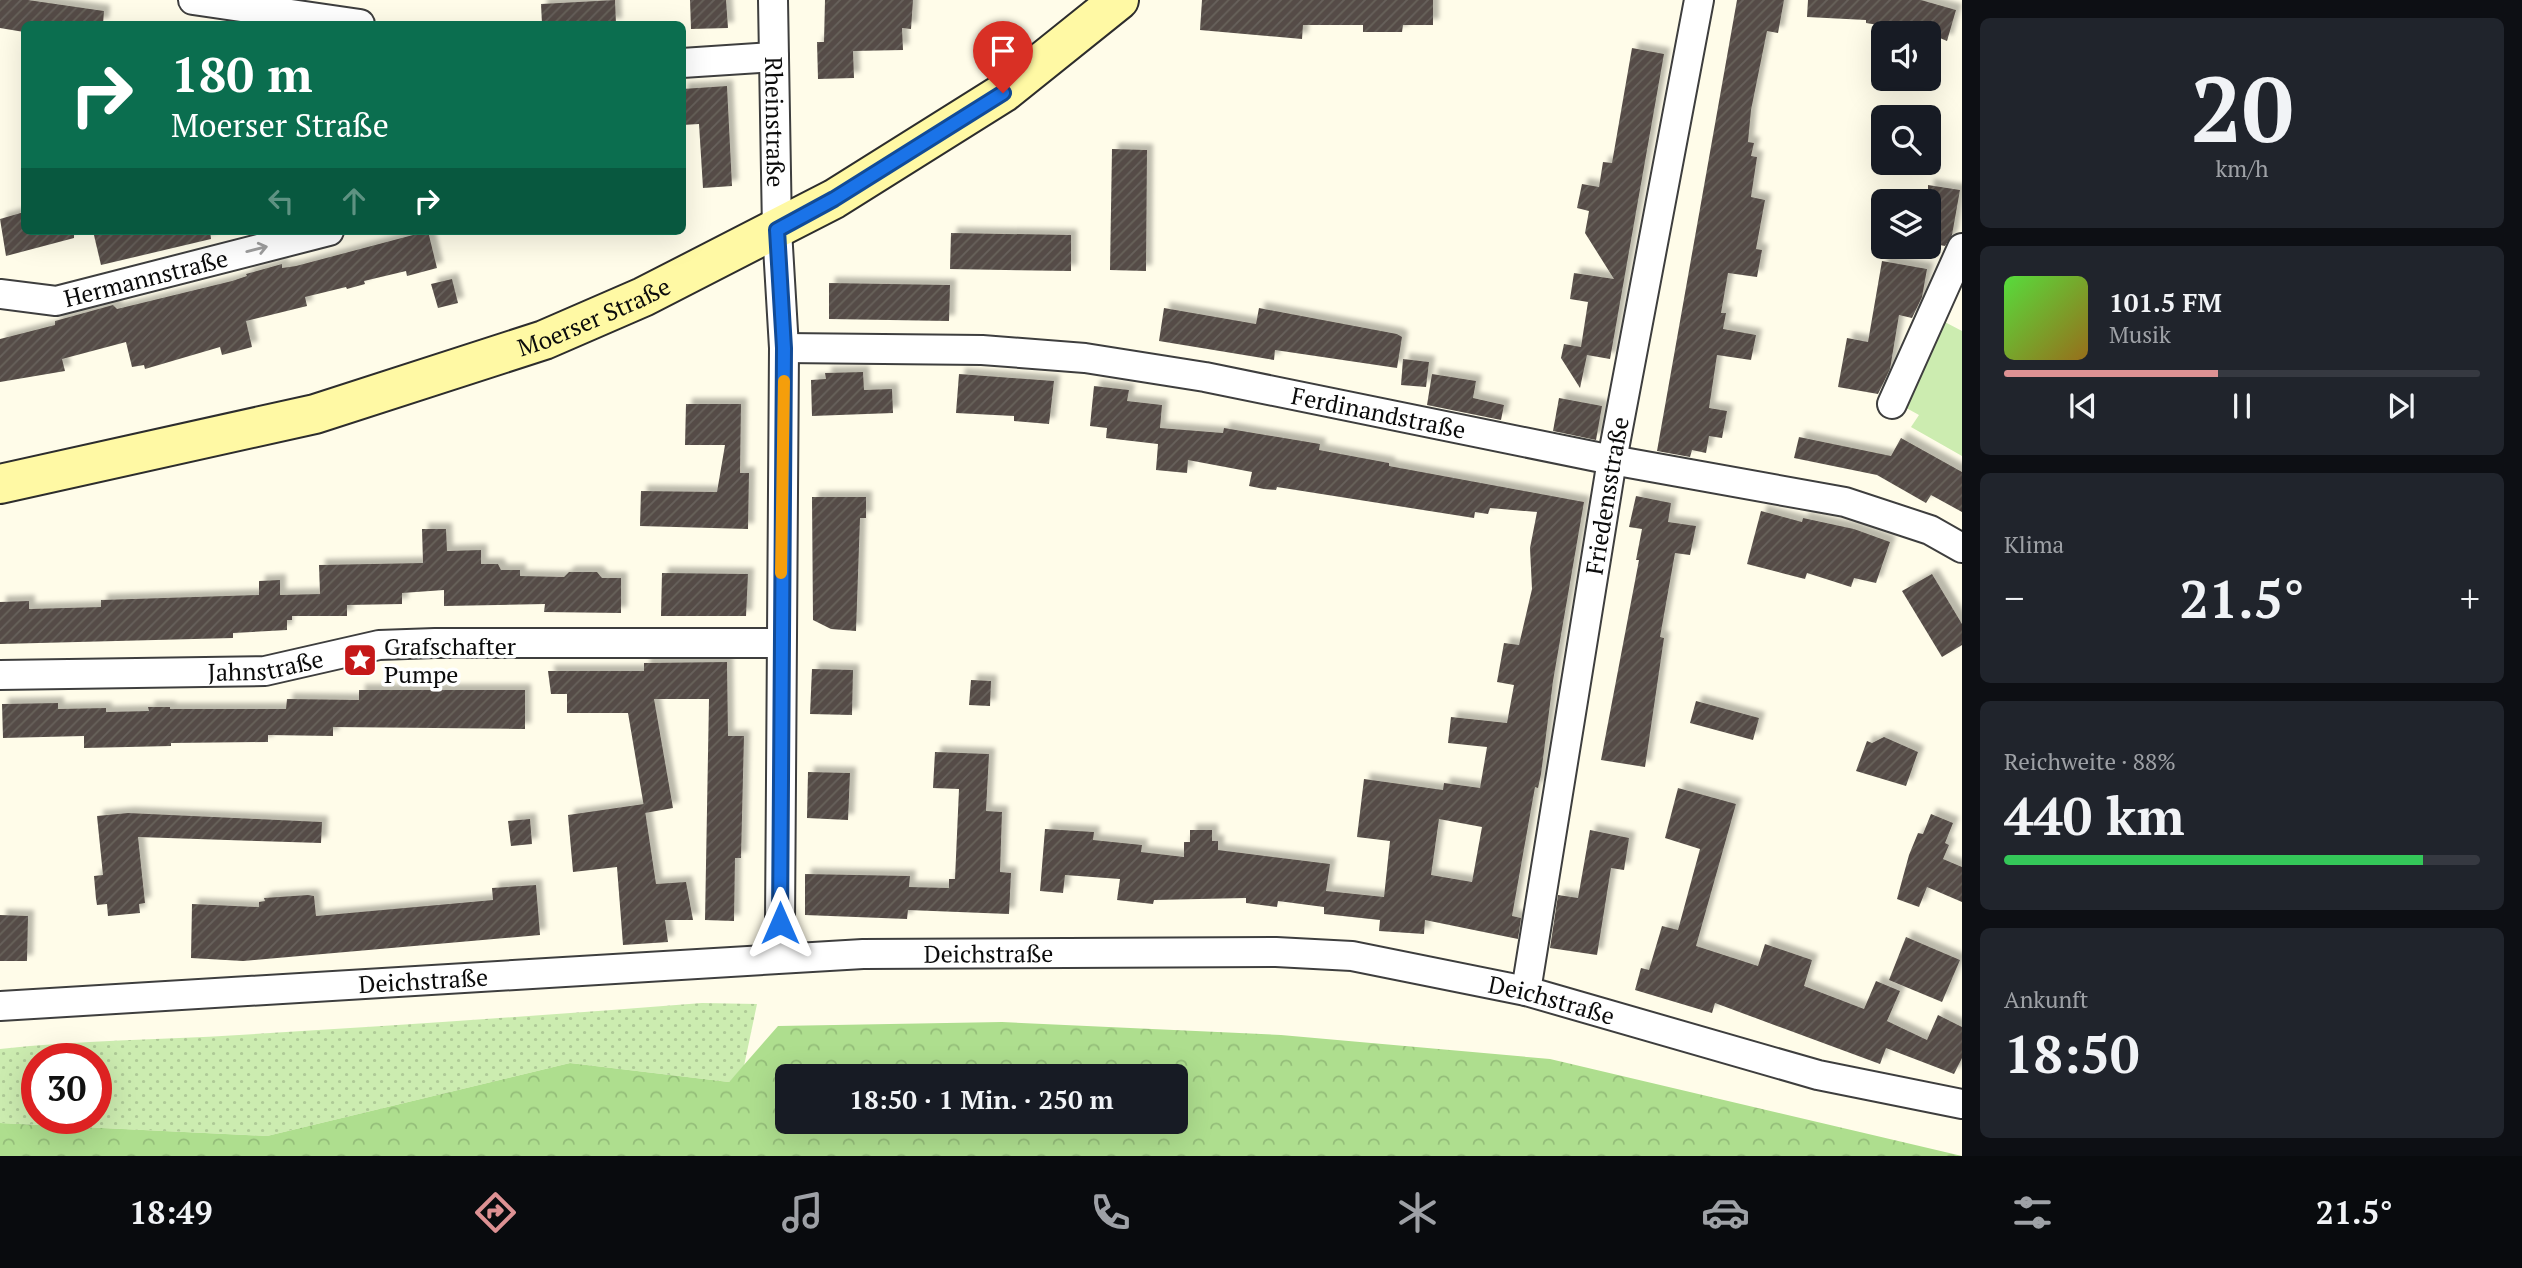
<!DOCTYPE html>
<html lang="de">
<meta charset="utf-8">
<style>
:root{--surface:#171b24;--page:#20242c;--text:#f1f3f6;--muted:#9ea1a6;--line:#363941;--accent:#dd9193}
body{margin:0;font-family:"PT Serif",serif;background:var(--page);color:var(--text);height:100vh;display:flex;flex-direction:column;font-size:26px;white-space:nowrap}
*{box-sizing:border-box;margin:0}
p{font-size:23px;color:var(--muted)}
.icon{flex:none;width:38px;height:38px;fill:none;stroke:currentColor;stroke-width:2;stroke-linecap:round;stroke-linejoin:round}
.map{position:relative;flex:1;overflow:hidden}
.sheet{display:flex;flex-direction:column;gap:18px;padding:18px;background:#0d0f14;width:560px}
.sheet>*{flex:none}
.hud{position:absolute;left:21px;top:21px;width:665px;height:214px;border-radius:10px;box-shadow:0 7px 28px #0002;background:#0b6e4f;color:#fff;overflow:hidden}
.fabs{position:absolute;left:1871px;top:21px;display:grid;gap:14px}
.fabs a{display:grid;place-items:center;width:70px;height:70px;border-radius:10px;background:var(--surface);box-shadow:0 7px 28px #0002;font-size:35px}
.speed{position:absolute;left:21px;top:1043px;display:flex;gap:14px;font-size:35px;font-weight:700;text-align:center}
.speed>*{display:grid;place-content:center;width:91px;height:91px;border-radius:50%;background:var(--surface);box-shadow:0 7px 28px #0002;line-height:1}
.speed .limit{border:10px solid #d22;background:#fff;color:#111}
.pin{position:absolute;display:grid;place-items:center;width:60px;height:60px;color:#fff;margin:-72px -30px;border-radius:50% 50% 50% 0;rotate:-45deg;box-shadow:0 0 7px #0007}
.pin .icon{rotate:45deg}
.me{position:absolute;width:77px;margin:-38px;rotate:0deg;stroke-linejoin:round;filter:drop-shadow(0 0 5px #0008)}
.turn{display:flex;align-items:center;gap:24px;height:147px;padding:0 35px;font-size:32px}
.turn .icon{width:91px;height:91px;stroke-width:2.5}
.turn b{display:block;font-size:49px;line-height:60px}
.lanes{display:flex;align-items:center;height:66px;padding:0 35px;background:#0003;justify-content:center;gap:35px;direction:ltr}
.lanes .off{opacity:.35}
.big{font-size:52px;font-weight:800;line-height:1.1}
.sheet .widget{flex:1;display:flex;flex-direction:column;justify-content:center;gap:10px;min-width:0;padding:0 24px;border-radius:10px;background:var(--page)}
.sheet .dial{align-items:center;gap:0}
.dial b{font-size:91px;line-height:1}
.song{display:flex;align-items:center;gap:21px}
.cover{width:84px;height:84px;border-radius:10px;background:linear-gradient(135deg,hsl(110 70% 55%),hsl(40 70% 35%))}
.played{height:7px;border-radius:4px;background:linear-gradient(90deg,var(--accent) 45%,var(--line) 45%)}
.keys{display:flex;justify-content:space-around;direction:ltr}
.heat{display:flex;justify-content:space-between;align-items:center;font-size:38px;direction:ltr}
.charge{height:10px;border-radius:5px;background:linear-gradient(90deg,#34c759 88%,var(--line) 0)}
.trip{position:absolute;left:775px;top:1064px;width:413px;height:70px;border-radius:10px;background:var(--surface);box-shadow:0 7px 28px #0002;font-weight:800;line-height:70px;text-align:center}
.tab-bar{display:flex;height:112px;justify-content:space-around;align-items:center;background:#090b0e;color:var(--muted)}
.tab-bar .icon{width:49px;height:49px}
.tab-bar .selected{color:var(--accent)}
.tab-bar b{font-size:32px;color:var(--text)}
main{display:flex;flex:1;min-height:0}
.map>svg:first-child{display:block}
</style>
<main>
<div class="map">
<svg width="1962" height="1156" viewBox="0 0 1962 1156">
<defs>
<pattern id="grass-dots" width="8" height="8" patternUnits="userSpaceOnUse" patternTransform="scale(1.75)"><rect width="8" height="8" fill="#ccecb0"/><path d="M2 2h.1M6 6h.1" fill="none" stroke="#aec996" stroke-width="1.8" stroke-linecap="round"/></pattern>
<pattern id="forest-crowns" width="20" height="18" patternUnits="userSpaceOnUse" patternTransform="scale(1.75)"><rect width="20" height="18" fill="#aede8e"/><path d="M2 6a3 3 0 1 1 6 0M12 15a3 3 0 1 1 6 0" fill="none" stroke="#94bd79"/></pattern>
<pattern id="building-hatch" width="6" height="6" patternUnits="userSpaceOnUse" patternTransform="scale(1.75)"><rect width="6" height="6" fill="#544c46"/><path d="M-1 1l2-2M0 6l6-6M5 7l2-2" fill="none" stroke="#68615c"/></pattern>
<filter id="shadow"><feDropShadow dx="6" dy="-6" stdDeviation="2" flood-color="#0004"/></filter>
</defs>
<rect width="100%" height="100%" fill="#fffce9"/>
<path fill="url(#grass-dots)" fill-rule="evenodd" d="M702,1003L757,1004L744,1066L729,1082L570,1063L267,1136L0,1123V1049C80,1040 159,1040 239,1035C394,1026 548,1015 702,1003ZM37,1059H96V1118H37Z"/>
<path fill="url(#forest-crowns)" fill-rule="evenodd" d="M1002,1022L1281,1035L1550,1059L1962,1156H0V1123L267,1136L570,1063L729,1082L778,1026ZM788,1076H1176V1122H788Z"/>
<polygon fill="#ccecb0" points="1941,320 1962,331 1962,456 1911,427 1919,415 1901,405"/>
<g fill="url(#building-hatch)" fill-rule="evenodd" filter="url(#shadow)">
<polygon points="0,0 28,0 104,11 103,24 24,24 24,32 0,28"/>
<polygon points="615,0 616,24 542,24 541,4"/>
<polygon points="690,0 726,0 728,28 691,29"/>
<polygon points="825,0 913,0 911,29 902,28 903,50 853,51 854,78 818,79 817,42 824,42"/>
<polygon points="1202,0 1433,0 1433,25 1403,25 1402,32 1363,32 1363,25 1303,25 1302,39 1200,30"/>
<polygon points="1737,0 1784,0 1778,33 1767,31 1751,110 1748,142 1754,143 1751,156 1757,157 1751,197 1765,200 1756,249 1762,250 1757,277 1728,273 1721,313 1726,313 1723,329 1756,335 1751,360 1717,355 1709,408 1727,411 1722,438 1709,436 1706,453 1692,450 1690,457 1657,451"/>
<polygon points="1808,0 1921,0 1956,10 1947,41 1928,33 1866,23 1866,20 1807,17"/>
<polygon points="1632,48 1664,54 1610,359 1587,355 1580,388 1561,358 1564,344 1581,347 1588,302 1570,299 1574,273 1614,279 1585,233 1589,211 1577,208 1582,184 1599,187 1603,162 1612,163"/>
<polygon points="727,86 732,186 703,188 699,124 682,125 682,89"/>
<polygon points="1112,149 1147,150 1146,271 1110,270"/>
<polygon points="1928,185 1960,190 1952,235 1945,246 1928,243"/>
<polygon points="24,212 24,231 74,231 74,238 6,256 0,219"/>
<polygon points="93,231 210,231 211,239 101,265"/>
<polygon points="428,231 437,268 407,276 406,271 364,281 365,284 347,289 346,287 305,297 307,306 246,321 252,347 222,355 220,347 145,369 144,365 132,367 126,342 62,359 65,371 0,382 0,339 55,325 55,321 113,305 117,309 232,281 247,276 246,274 282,264 282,268 296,266"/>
<polygon points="951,233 1071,235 1071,271 950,269"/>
<polygon points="1882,261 1927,269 1922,297 1912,318 1899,315 1890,369 1878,394 1838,387 1847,338 1868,342"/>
<polygon points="452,279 458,303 438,308 431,284"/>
<polygon points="829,283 950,285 949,321 829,319"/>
<polygon points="1164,308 1256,324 1259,308 1397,334 1402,337 1397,368 1275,350 1274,360 1159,341"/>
<polygon points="1403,359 1429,362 1426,387 1401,385"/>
<polygon points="863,372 864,390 892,389 893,413 812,416 811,380 826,379 825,373"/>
<polygon points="959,374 1054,381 1049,424 1014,421 1014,416 956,413"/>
<polygon points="1432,374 1476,381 1473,398 1504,405 1501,420 1427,405"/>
<path d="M1094,386L1129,390L1127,401L1162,405L1160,428L1223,433L1224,428L1320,444L1319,450L1389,463V466L1584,502L1553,681L1541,774L1538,788L1535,787L1512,916L1521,918L1518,939L1425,920L1424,934L1379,931L1380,920L1324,914V907L1278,901L1277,907L1246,903V898L1154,900L1153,904L1117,900L1120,879L1065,875L1063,893L1040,891L1045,829L1094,832L1093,840L1142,845L1141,852L1184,857V842H1190V830H1212V841H1218V850L1330,864L1326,891L1384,897L1390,841L1357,837L1364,779L1443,790L1444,783L1480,788L1487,747L1448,743L1451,717L1507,723L1514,685L1497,682L1504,643L1519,645L1532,589L1530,548L1537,512L1490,508L1488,514L1475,512L1474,518L1277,487L1276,490L1264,489L1249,486L1252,472L1188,460L1187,473L1156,470L1158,444L1106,438L1107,428L1090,426ZM1439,819L1482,827L1472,882L1431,875Z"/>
<polygon points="1559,398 1602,406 1596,440 1553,431"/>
<polygon points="686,404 741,404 740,473 749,473 748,529 640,526 641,491 717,492 725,445 685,445"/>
<polygon points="1799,437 1891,456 1901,438 1962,472 1962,512 1931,495 1926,503 1877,475 1794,458"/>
<polygon points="1636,496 1671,503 1668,522 1696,526 1690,555 1675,553 1660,637 1664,638 1645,767 1601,760 1639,560 1636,560 1642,529 1629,527"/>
<polygon points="812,497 866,497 866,518 860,518 856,631 831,629 813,620"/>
<polygon points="1761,511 1802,522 1803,518 1854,529 1890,542 1876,583 1854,578 1851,587 1807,573 1805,579 1747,564"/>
<polygon points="422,529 446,529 447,551 481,550 481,564 498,564 501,570 520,570 520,576 564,577 569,572 597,572 602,578 621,578 621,613 544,612 545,604 444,606 444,590 402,593 402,604 347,605 347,616 292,616 292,620 287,620 287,630 233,633 233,638 0,644 0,602 29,601 29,609 101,607 101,600 259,595 259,581 280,580 280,595 320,594 319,565 423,563"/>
<polygon points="662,573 748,574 746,616 661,616"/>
<polygon points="1932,574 1962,624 1962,645 1942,657 1902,591"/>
<polygon points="727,662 728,736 744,736 741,858 735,858 734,921 705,920 709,699 654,699 673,808 645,813 628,713 567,713 567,694 551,694 548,671 644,671 644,663"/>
<polygon points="812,669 853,670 852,715 810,714"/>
<polygon points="971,680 991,681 990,706 969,705"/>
<polygon points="359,690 525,690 525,729 333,727 333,736 268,735 268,742 171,743 171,746 84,748 84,736 3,738 2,704 58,703 58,709 106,708 106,712 149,711 148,707 170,707 170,709 286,709 287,699 359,700"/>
<polygon points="1696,701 1759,718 1753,740 1690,723"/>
<polygon points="1884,737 1918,752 1906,786 1856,771 1867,741 1872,743"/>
<polygon points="935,752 989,754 986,811 1002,812 1000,872 1011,873 1009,914 908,910 907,919 805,915 805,874 910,876 909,887 949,888 949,879 955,879 959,789 933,788"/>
<polygon points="808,772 850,773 848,820 807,818"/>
<polygon points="1678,788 1736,804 1696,946 1758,966 1765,944 1812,960 1804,986 1864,1009 1876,981 1900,991 1887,1021 1927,1040 1938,1015 1962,1027 1962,1058 1954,1074 1886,1048 1880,1064 1715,1003 1712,1013 1635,990 1641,968 1649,970 1662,926 1678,930 1700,849 1665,838"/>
<polygon points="644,804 656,884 686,882 693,920 665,920 668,942 623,945 617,867 573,872 568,815"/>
<polygon points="128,813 322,822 321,843 138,837 145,903 139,904 140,913 108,916 107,904 97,905 96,899 94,876 103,875 97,816"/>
<polygon points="1931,814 1953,823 1945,843 1949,845 1943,859 1962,867 1962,902 1927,887 1919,907 1897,899 1909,855 1918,833 1923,834"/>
<polygon points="530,819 532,844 511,846 508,821"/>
<polygon points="1590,830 1629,838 1624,870 1611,868 1597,955 1550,948 1558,895 1578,898"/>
<polygon points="536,885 540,935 243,961 191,958 192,904 259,907 259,902 265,901 264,898 308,895 314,896 316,916 493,900 492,888"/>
<polygon points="0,915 28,916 27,961 0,961"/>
<polygon points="1906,937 1960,960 1942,1002 1889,980"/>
</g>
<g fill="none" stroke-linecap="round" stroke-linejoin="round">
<g stroke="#3e3e3e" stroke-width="32">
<g id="street">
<polyline points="193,0 360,24"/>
<path id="s1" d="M773,0L777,230L784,348L780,923L783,957"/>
<polyline points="682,63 774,57"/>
<path id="s2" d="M0,294L56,301L329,231"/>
<path id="s3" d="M784,348L982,350L1085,358L1205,377L1612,460L1845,502L1930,530L1962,548"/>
<polyline points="1892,404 1962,248"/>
<path id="s4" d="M0,675L265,671L379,645L435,643H780"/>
<path id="s5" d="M1526,991L1612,460L1699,0"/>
<path id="s6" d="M0,1006L863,954L1276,952L1352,956L1526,991L1818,1075L1962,1104"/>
</g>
</g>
<g stroke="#2d2d2d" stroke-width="42">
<g id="secondary">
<path id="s7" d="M0,484L315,414L544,340L643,297L834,199L1003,93L1119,0"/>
</g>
</g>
<use href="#street" stroke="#fff" stroke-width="28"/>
<use href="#secondary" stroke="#fff9a4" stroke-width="38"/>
</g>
<defs><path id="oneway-shaft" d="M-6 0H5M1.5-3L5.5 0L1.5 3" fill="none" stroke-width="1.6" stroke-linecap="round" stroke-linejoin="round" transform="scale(1.75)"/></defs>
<use stroke="#9d9d9d" href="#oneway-shaft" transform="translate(257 249) rotate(-14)"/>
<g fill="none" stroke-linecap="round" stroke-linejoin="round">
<g stroke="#114b97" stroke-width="18">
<polyline id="route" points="780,923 784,348 777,230 834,199 1003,93"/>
</g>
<use href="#route" stroke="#1a73e8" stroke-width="12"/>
<polyline stroke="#f59e0b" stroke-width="12" points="781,573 784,381"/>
</g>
<defs>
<g id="sight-square" transform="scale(1.75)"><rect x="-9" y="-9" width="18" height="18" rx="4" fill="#c51919" stroke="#fff"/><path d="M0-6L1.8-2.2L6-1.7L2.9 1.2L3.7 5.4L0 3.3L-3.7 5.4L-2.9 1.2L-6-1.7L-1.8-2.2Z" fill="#fff"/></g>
</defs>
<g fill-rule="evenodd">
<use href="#sight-square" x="360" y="660"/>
</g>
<g text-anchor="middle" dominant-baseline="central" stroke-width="7" stroke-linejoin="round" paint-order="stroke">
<g font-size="24" fill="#0b0b0b" stroke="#fff">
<text stroke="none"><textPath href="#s1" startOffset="122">Rheinstraße</textPath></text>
<text stroke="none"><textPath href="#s2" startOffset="149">Hermannstraße</textPath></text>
<text stroke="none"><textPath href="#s7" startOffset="618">Moerser Straße</textPath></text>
<text stroke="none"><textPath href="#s3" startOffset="600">Ferdinandstraße</textPath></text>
<text stroke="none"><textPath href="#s5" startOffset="502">Friedensstraße</textPath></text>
<text stroke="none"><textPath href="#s4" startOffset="266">Jahnstraße</textPath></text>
<text stroke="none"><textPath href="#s6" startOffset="990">Deichstraße</textPath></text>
<text stroke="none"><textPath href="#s6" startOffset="424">Deichstraße</textPath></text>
<text stroke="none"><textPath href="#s6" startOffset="1558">Deichstraße</textPath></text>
</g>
<g font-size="24" fill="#0b0b0b" stroke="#fff" text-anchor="start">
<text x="384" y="646">Grafschafter<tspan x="384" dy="28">Pumpe</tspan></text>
</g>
</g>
</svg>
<div class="fabs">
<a><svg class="icon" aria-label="sound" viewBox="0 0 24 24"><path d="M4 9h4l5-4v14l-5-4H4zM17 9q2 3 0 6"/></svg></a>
<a><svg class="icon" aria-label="search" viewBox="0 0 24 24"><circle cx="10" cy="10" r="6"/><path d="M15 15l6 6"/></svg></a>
<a><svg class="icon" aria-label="layers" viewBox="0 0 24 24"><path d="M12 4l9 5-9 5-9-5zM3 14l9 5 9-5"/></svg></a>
</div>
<div class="speed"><div class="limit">30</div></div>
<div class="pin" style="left:1003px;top:93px;background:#d93025"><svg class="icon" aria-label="arrive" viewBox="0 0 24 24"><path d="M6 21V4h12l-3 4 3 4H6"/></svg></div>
<svg class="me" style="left:780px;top:923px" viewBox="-20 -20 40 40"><path d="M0-17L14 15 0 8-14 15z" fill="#1a73e8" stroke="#fff" stroke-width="4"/></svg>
<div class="trip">18:50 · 1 Min. · 250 m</div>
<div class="hud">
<div class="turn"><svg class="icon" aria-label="right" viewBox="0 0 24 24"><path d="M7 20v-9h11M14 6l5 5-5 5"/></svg><div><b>180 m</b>Moerser Straße</div></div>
<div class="lanes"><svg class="icon off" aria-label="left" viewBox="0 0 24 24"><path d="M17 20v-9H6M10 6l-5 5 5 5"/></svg><svg class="icon off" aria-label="ahead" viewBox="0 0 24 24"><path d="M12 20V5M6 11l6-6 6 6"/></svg><svg class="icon" aria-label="right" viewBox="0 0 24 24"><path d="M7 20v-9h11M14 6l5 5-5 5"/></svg></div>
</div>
</div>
<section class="sheet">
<div class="widget dial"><b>20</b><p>km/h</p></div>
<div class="widget">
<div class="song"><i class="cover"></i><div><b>101.5 FM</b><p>Musik</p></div></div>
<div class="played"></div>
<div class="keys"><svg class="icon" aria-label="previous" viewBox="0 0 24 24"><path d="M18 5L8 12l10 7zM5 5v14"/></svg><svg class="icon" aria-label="pause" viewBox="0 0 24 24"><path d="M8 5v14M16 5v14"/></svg><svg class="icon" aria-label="next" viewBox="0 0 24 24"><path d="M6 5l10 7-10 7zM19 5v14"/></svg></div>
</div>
<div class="widget"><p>Klima</p>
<div class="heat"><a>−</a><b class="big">21.5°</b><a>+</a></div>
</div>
<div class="widget"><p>Reichweite · 88%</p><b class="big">440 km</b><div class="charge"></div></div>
<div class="widget"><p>Ankunft</p><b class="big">18:50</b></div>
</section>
</main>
<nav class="tab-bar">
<b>18:49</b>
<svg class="icon selected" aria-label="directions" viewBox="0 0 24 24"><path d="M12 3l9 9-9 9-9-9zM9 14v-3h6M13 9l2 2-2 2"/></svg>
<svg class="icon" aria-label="music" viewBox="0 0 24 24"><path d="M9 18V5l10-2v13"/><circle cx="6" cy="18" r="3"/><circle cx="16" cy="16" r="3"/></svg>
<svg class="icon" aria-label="phone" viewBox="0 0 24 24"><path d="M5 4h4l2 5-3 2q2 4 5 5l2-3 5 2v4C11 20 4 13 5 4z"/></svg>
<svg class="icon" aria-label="climate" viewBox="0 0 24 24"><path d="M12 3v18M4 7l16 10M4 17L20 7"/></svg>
<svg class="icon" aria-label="car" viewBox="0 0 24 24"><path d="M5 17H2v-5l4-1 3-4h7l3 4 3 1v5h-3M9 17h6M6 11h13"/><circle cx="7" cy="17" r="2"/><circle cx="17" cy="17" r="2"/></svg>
<svg class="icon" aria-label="filters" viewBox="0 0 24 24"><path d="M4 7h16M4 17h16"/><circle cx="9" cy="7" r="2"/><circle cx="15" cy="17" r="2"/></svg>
<b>21.5°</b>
</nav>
